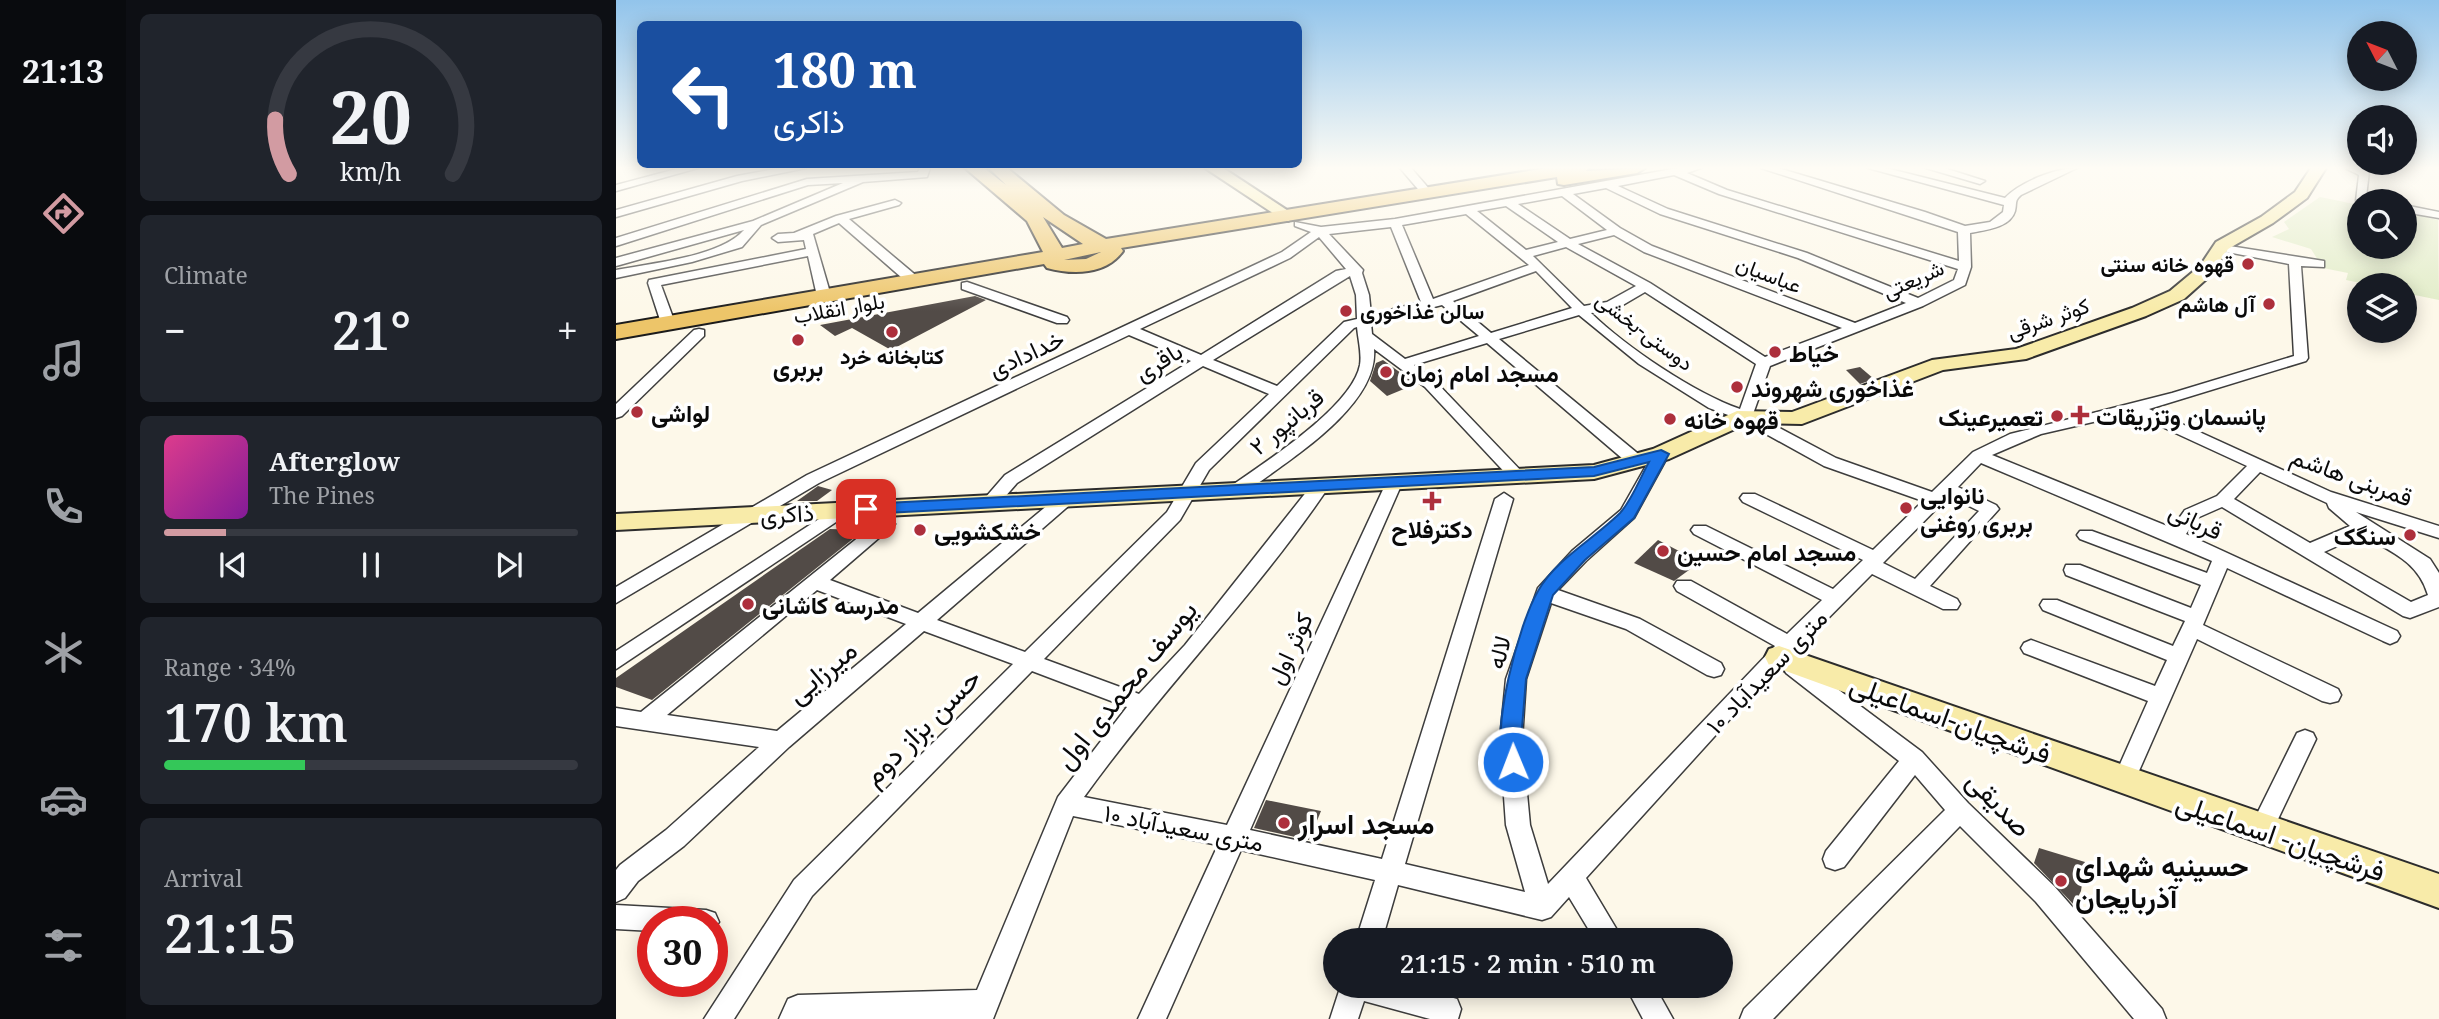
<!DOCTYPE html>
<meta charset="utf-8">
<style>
:root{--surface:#171b24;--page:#20242c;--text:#f1f3f6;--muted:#9ea1a6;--line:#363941;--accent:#d29ba2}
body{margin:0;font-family:"Noto Serif",Vazirmatn,serif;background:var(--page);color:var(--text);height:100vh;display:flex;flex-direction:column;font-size:26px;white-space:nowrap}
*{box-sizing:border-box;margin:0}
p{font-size:23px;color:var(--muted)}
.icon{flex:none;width:38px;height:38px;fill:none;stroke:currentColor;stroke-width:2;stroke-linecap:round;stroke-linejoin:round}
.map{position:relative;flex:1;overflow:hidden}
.drawer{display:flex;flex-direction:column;gap:14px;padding:14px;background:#0d0f14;width:490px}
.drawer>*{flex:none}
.banner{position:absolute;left:21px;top:21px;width:665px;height:147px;border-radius:10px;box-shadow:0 4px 18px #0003;background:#1a4fa0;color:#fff;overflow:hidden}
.needle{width:46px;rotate:312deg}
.buttons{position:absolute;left:1731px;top:21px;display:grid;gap:14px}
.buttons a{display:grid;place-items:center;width:70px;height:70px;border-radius:50%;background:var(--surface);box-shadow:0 4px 18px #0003;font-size:35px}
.speed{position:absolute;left:21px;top:906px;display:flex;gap:14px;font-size:35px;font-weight:700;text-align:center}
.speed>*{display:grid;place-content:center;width:91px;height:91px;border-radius:50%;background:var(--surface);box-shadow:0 4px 18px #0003;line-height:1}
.speed .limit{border:10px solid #d22;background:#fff;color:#111}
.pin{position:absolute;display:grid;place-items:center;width:60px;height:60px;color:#fff;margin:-30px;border-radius:14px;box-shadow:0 4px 10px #0006}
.me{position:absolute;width:77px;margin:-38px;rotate:359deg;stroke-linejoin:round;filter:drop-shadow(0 0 5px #0008)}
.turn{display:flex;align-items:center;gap:24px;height:147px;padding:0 21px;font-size:32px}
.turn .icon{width:91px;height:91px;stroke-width:2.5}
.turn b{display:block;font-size:49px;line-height:60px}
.big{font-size:52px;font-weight:600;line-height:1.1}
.drawer .widget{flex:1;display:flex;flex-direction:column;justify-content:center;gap:10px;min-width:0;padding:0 24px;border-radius:10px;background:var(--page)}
.drawer .dial{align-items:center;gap:0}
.dial svg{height:182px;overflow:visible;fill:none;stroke:var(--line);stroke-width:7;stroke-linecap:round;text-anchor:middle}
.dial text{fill:var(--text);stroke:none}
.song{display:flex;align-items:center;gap:21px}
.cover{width:84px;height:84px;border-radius:10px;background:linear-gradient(135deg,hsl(330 70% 55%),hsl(290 70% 35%))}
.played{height:7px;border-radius:4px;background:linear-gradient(90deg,var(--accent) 15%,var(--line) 15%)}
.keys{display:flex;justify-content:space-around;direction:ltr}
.heat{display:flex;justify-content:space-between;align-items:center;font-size:38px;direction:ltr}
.charge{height:10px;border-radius:5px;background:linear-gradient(90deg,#34c759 34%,var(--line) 0)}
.trip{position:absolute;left:707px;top:928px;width:410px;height:70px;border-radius:35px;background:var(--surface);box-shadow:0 4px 18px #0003;font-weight:600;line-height:70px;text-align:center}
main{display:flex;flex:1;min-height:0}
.menu{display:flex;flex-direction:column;width:126px;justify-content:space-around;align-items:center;background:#090b0e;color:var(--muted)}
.menu .icon{width:49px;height:49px}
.menu .current{color:var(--accent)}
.menu b{font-size:32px;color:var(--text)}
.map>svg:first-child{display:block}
</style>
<main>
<nav class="menu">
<b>21:13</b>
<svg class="icon current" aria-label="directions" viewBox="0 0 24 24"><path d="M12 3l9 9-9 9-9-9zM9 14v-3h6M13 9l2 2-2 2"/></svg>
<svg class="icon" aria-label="music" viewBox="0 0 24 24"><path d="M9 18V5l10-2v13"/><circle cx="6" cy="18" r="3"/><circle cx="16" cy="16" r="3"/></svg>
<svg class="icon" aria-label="phone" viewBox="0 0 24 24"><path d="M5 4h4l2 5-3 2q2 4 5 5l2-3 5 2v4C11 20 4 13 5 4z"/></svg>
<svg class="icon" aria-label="climate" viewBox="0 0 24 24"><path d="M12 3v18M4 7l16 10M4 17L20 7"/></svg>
<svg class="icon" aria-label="car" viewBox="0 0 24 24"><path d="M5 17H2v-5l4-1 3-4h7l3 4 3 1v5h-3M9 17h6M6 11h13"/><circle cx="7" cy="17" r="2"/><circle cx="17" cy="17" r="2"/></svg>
<svg class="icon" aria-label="filters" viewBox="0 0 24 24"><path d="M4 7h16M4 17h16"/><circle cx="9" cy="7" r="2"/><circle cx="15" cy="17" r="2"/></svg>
</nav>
<section class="drawer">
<div class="widget dial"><svg viewBox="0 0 100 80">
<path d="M14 69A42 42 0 1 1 86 69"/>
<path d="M14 69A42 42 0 0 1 8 45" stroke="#d29ba2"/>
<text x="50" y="56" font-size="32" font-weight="700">20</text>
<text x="50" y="72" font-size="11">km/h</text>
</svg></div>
<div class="widget"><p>Climate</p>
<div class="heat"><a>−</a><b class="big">21°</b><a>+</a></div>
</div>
<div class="widget">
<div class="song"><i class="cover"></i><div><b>Afterglow</b><p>The Pines</p></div></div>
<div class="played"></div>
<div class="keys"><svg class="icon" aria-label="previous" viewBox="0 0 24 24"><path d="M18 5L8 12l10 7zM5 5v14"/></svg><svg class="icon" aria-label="pause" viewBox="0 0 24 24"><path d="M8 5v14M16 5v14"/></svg><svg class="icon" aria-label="next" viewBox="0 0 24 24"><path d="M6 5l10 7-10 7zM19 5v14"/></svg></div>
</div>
<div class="widget"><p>Range · 34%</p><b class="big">170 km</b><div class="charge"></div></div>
<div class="widget"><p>Arrival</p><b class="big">21:15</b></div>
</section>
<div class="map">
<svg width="1823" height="1019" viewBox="0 0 1823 1019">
<rect width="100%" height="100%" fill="#fdf8e9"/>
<polygon fill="#e1ecc7" points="1704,197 1743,205 1743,247 1788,247 1789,212 1822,220 1823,300 1789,293 1788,285 1754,285 1730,280 1732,273 1707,268 1695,249 1656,237 1673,229 1668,222"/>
<g fill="#524b47">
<polygon points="359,296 370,300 275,350 236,328 219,336 204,325"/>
<polygon points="767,360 800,384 771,396 754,381 760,363"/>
<polygon points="1244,367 1258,379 1244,384 1230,370"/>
<polygon points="202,486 216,490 201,501 181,501"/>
<polygon points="214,529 248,530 36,700 0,687 0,678"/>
<polygon points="1042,540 1084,562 1058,581 1018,563"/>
<polygon points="650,800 705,811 693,840 638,828"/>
<polygon points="1423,848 1469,862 1465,891 1458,905 1418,863"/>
</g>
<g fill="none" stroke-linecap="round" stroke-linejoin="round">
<g stroke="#3d3d3d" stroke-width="3">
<g id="street">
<polygon points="64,168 82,168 0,191 0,185"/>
<polygon points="165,168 190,168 126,181 0,217 0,210 121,176"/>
<path d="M304,168H314L311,177L247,182L145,225L126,247L76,262L0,278V270C36,263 104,257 128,230L0,266V258L137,221L227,183L192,185L0,246V238L191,179L302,172Z"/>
<polygon points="784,168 795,168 815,191 815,195 807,195"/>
<path d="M1062,168H1085L1071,173L1111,190L1343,261L1342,232L1145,168H1162L1309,212L1349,226L1374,222L1387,212L1388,205L1252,168H1270L1389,198C1404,182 1440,168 1461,168L1405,195C1398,201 1401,203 1399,211C1394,228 1369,230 1354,233L1355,267L1349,285L1307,306L1154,366L1137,414L1220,458L1316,492L1357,452L1394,434L1556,393L1678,356L1673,264L1601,250V244L1708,261V267L1685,266L1692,358L1690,361L1533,409L1715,492L1823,526V538L1740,512L1814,559L1823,573V607L1794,618L1787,616L1606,507L1581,518L1570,534L1781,631L1784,636L1781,641L1774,644L1767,641L1611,568L1587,625L1722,689L1725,695L1722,701L1714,703L1706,701L1581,639L1519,780L1516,787L1508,790L1500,787L1497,780L1532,701L1408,653L1405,648L1408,643L1415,640L1539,686L1551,660L1427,610L1424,605L1427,600H1441L1557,646L1569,621L1450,575L1448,570L1450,565H1464L1575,608L1585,585L1464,539L1461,535L1464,531H1476L1591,573L1596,561L1365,463L1342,487L1380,505L1383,509L1314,586L1341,599L1344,604L1341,609H1327L1256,574L1136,695L970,878L1007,940H979L953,897L935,917L926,920L782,885L766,940H740L759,880L625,850L550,1019H522L602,845L457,816L377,1019H163L172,999L182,995L361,990L442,797L511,707L416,671L196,896L118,1019H88L178,880L397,664L308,631L173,747L68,846L22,881L9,898L0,902V870L4,865L50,830L143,747L0,726V708L25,712L264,520H276L279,524L214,580L302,613L445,494H457L460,498L457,502L321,620L409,652L551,512L580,463L653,394L587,366L401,483L381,506H369L366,502L369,498L389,475L575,361L513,335L203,483L0,603V587L191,475L666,252L695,232L679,226V222L705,227L779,219ZM1058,175L1103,194L1342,269L1338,280L1302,298L1191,253L1052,209L1002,186ZM990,188L1044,214L1182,258L1290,303L1239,323L1036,246L1004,228L957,194ZM946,196L991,230L954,239L902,204ZM890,206L942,242L910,250L861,211ZM850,214L913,265L817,299L786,225ZM775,227L805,302L755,315L753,295L746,273L747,270L713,234ZM998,235L1028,252L1226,328L1149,357L1034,283L962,244ZM703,237L730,269L720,271L585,355L524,329L674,258ZM950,247L1020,286L991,302L968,306L917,256ZM920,271L956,308L875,333L837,301ZM734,276L740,295L741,319L728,322L661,386L597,360ZM1029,292L1140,364L1124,409C1078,393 1010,347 975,313L1000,309ZM826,305L863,336L789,359L756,334L755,323ZM963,315L1023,364L1093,408L1123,419L1208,466L1307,501L1257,550L1139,494H1127L1124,498L1127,502L1247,560L1217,589L1090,526H1078L1075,530L1078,534L1206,600L1171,634L1075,581H1061L1058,586L1061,591L1159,646L932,884L914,825L906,740L910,679L935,603L1010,629L1091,675L1098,677L1105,675L1108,669L1105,663L1024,619L942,590L970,561L1018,518L1053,454L1051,450H1039L1005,510L956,551L922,588L890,679L884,740L890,825L909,892L789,864L897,499L888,493L879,499L766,859L634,830L787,481L779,476L771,481L611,825L468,797C545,690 640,595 714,485L705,480L699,481L569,645L523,694L428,659L564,520L593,470L738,328L741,327C742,339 746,353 744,365C736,407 649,462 615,486L612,490L615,494H627C668,463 763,407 758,349L809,387L895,479H907L909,475L819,381L798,365L871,343L1014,465H1026L1028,461L1026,457L883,339ZM1516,413L1631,466L1601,496L1569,510L1556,528L1376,455L1425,434ZM1644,472L1711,503L1713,508L1734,526L1694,543L1618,499ZM1333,496L1363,511L1299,579L1267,563ZM1746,535C1775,552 1802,561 1812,595L1795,602L1708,552ZM201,590L290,624L161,731L51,715Z"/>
<polygon points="1310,168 1328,168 1369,181 1364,184"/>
<polygon points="1729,168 1753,171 1750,197 1755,201 1740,201 1743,175"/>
<polygon points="279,200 285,203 283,205 233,219 303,278 303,284 293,284 223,223 197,234 215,296 213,299 203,299 201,296 192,256 45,285 59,323 52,327 45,323 32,283 33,280 190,249 188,240 162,242 156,238 162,234 178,233 220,216"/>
<polygon points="1788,205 1823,212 1823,218 1788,212"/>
<polygon points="351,282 451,317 453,320 451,323 441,323 346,289 346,283"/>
<polygon points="83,329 88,330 88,336 6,416 0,418 0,404 78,330"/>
<polygon points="226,504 232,506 235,510 232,514 0,669 0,651"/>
<polygon points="1177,659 1184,661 1306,752 1352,803 1438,886 1546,1009 1550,1019 1518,1019 1420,902 1344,826 1157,1019 1124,1019 1128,1009 1329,810 1299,775 1228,867 1219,870 1210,867 1207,859 1210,851 1283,761 1170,673 1167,667 1170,661"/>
<polygon points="1689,730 1697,733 1700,739 1654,836 1646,839 1638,836 1634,828 1638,820 1681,733"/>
<polygon points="0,905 90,910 99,913 103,922 96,932 96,922 37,922 37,931 0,929"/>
<polygon points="725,985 793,985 841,999 845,1009 842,1019 814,1019 748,1001 742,1019 714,1019"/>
<polygon points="1009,985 1038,985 1057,1019 1027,1019"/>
</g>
</g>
<g stroke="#2c2c2c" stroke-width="4">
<g id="secondary">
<polygon points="589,168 607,168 680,216 672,221 666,219"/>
<polygon points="1695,168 1710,168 1691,198 1657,223 1612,249 1596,274 1568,299 1530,316 1410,359 1327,370 1186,424 1132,423 1053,459 978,479 0,530 0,514 978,465 1037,449 1121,411 1176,412 1316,360 1400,349 1516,308 1554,291 1584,266 1600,242 1645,217 1679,192"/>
<polygon points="1163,646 1823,874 1823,908 1153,665 1149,657 1153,649"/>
</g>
</g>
<g stroke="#1b1b1b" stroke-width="4">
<path id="primary" d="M349,168H368L390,185L373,168H391L448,215L490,239L931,168H972L970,171L1029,168L1021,173L948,185L942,184L941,177L505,248L507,251C490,275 457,275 431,268L428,264L0,339V325L427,252L411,221ZM427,217L467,244L446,248ZM485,252L470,259L448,260Z"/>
</g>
<use href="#street" fill="#fff" fill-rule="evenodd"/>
<use href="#secondary" fill="#f8eba9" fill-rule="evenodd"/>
<use href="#primary" fill="#edc569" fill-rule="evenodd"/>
</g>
<linearGradient id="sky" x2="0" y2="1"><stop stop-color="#92c4eb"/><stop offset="0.54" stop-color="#fefcf5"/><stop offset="1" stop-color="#fefcf5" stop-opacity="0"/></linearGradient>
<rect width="1823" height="311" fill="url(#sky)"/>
<path fill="#1a73e8" stroke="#114b97" stroke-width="2" d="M1045,450L1053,454L1018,518L969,560L937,595L910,679L905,740L907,762L904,768L897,770L889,768C873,734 903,623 922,591C940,559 978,539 1004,513C1016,500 1024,478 1033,462L978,476L250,514L242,509L250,504L978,467Z"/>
<g fill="#ad2f3c" stroke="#fff" stroke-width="2.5">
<circle cx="1632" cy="264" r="7"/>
<circle cx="1653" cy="304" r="7"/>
<circle cx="730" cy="311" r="7"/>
<circle cx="276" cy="332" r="7"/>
<circle cx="182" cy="340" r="7"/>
<circle cx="1159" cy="352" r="7"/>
<circle cx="770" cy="372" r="7"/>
<circle cx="1121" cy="387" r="7"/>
<circle cx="21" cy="412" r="7"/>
<path d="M1460.5 404.5h7v7h7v7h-7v7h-7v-7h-7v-7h7z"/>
<circle cx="1441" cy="416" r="7"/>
<circle cx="1054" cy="419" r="7"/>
<path d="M812.5 490.5h7v7h7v7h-7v7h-7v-7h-7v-7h7z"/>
<circle cx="1290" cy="508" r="7"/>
<circle cx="304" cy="530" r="7"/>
<circle cx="1794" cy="535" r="7"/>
<circle cx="1047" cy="551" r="7"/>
<circle cx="132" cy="604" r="7"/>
<circle cx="668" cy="823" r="7"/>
<circle cx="1445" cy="881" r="7"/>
</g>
<g text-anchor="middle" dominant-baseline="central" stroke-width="7" stroke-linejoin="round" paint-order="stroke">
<g font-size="21" font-weight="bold" fill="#0a0a0a" stroke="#fff" text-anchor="end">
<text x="1618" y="264">قهوه خانه سنتی</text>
<text x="1639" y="304">آل هاشم</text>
<text x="744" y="311" text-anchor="start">سالن غذاخوری</text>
<text x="276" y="356" text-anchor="middle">کتابخانه خرد</text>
</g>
<g font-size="21" fill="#0a0a0a" stroke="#fff">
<text transform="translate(1153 274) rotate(21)">عباسیان</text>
<text transform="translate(1297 279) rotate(-24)">شریعتی</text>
<text transform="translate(223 308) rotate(-10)">بلوار انقلاب</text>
<text transform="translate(1432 318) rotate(-19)">کوثر شرقی</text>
<text transform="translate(1029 331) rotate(37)">دوستی-بخشی</text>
</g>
<g font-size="24" font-weight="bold" fill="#0a0a0a" stroke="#fff" text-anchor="start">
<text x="1173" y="352">خیاط</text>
<text x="182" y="366" text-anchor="middle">بربری</text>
<text x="784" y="372">مسجد امام زمان</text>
<text x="1135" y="387">غذاخوری شهروند</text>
<text x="35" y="412">لواشی</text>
<text x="1480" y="415">پانسمان وتزریقات</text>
<text x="1427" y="416" text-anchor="end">تعمیرعینک</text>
<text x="1068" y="419">قهوه خانه</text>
<text x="1304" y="494">نانوایی<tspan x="1304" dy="28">بربری روغنی</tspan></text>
<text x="816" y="528" text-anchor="middle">دکترفلاح</text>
<text x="318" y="530">خشکشویی</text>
<text x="1780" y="535" text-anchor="end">سنگک</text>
<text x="1061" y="551">مسجد امام حسین</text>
<text x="146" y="604">مدرسه کاشانی</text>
</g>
<g font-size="24" fill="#0a0a0a" stroke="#fff">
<text transform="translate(410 353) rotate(-25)">خدادادی</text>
<text transform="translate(542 361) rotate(-32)">باقری</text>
<text transform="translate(670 421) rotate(-40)">قربانپور ۲</text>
<text transform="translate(1736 476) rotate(20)">قمربنی هاشم</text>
<text transform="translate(171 513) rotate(-3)">ذاکری</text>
<text transform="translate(1580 520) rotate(25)">قربانی</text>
<text transform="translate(673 648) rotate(-65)">کوثر اول</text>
<text transform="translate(882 652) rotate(-75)">لاله</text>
<text transform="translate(1150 671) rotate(-46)">۱۰ متری سعیدآباد</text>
<text transform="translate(568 827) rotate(11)">۱۰ متری سعیدآباد</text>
</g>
<g font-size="28" fill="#0a0a0a" stroke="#fff">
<text transform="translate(205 671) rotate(-40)">میرزایی</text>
<text transform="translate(509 684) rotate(-51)">یوسف محمدی اول</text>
<text transform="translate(1335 718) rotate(20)">فرشچیان-اسماعیلی</text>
<text transform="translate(305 726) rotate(-45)">حسن بزاز دوم</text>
<text transform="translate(1384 803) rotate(46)">صدیقی</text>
<text transform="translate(1665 836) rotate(19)">فرشچیان- اسماعیلی</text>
</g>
<g font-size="28" font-weight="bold" fill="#0a0a0a" stroke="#fff" text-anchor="start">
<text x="682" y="823">مسجد اسرار</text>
<text x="1459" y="865">حسینیه شهدای<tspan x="1459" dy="32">آذربایجان</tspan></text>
</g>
</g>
</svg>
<div class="buttons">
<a><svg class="needle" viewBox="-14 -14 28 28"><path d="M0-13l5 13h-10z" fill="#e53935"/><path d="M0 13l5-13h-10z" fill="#9ea1a6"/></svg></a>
<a><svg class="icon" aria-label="sound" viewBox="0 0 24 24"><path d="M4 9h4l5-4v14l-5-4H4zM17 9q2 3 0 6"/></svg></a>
<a><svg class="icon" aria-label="search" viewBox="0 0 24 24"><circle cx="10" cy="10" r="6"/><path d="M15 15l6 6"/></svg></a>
<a><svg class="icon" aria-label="layers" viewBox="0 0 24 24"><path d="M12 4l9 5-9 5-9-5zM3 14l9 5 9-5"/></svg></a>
</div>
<div class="speed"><div class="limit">30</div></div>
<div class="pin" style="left:250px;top:509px;background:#d93025"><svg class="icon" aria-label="arrive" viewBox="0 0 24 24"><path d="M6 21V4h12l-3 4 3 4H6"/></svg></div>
<svg class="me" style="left:897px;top:762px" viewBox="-20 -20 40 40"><circle r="17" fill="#1a73e8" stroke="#fff" stroke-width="3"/><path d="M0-11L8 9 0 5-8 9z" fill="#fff"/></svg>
<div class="trip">21:15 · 2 min · 510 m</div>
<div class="banner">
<div class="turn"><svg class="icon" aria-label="left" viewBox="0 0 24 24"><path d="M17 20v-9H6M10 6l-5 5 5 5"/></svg><div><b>180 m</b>ذاکری</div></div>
</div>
</div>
</main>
